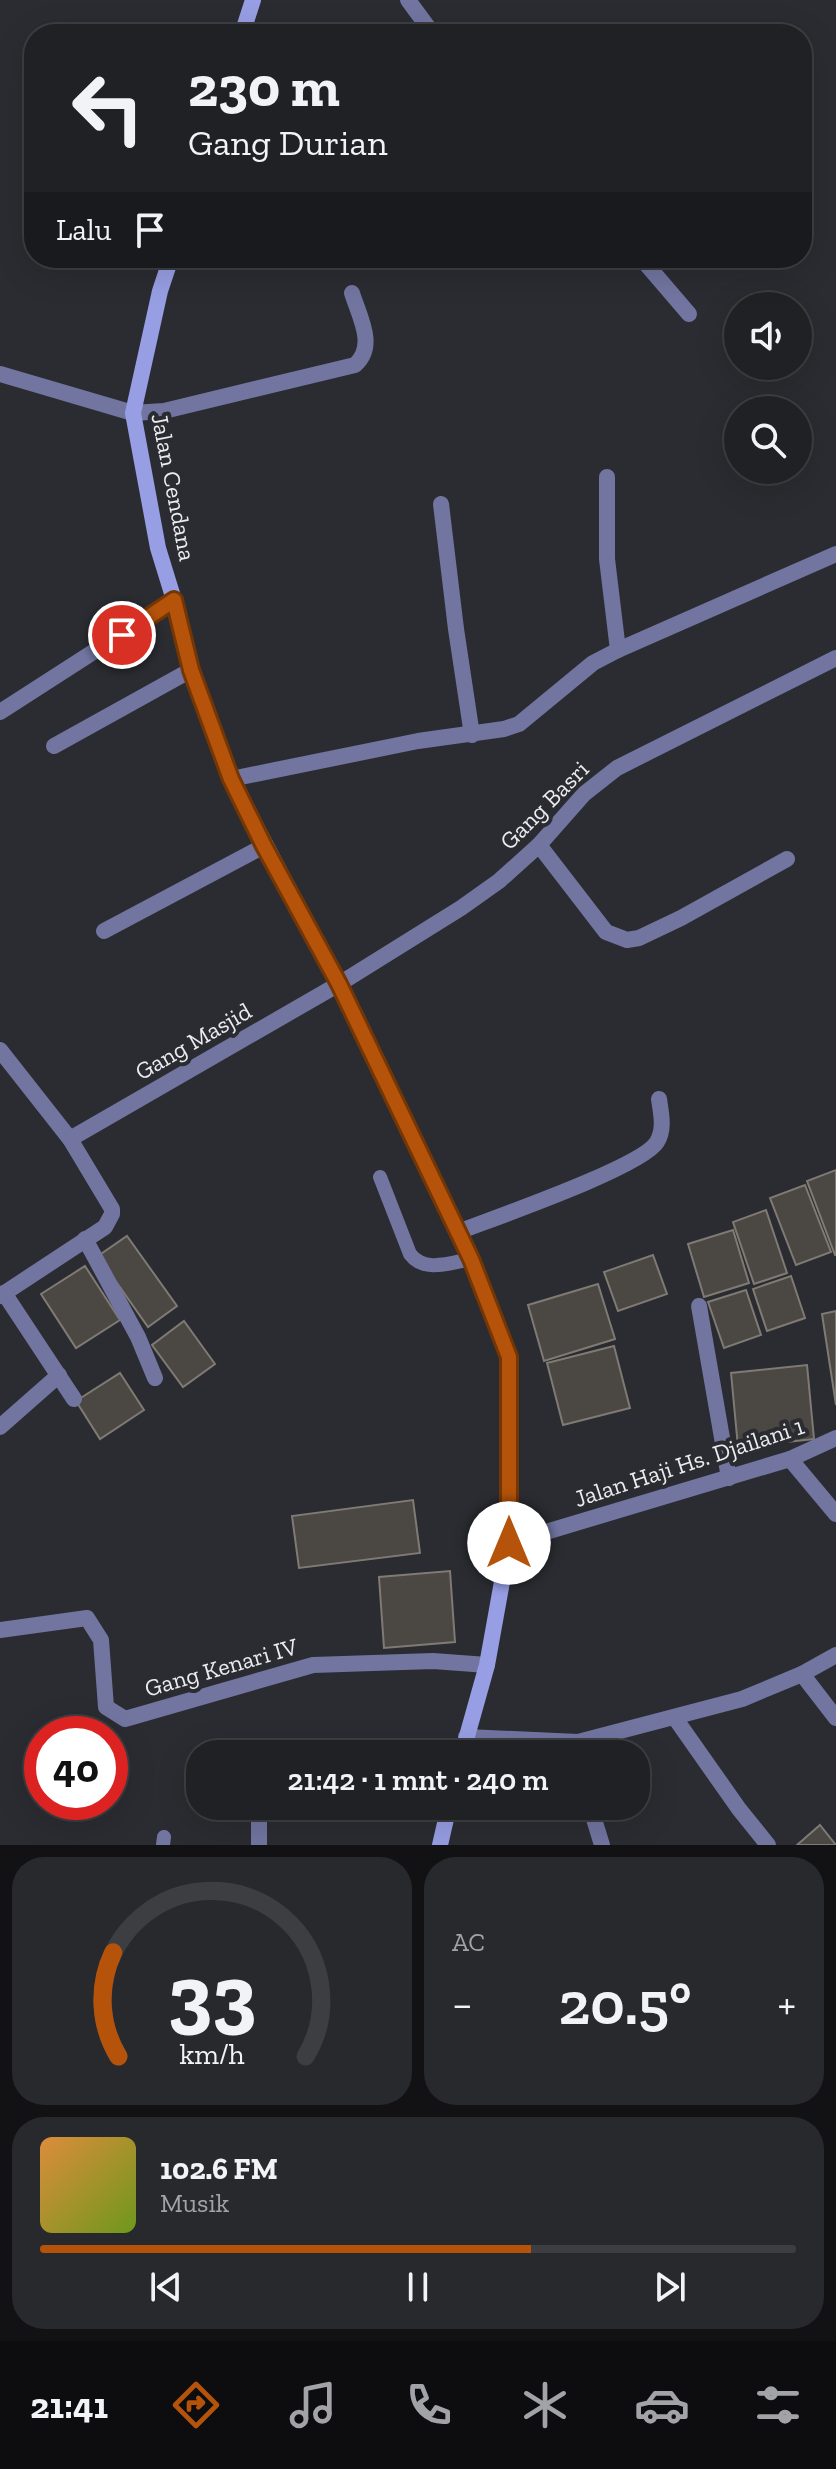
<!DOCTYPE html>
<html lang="id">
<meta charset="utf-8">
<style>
:root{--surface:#202125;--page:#28292d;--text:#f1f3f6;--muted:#a2a3a7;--line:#3d3e42;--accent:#b45309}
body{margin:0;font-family:"Zilla Slab",serif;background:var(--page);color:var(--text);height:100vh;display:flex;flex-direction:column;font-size:30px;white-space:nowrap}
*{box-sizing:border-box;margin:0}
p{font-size:26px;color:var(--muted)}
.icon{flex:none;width:44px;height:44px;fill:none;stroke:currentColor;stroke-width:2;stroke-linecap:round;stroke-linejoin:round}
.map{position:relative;height:1845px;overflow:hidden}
.side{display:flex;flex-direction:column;gap:12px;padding:12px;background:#121214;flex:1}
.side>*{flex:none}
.hud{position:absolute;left:24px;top:24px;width:788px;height:244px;border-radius:32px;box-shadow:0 8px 32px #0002,0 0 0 2px var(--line);background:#202125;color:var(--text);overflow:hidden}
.buttons{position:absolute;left:724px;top:292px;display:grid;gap:16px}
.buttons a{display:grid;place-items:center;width:88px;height:88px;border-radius:50%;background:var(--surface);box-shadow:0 8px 32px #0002,0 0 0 2px var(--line);font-size:40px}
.speed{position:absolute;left:24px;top:1716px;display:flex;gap:16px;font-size:40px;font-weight:700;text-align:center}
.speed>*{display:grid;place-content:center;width:104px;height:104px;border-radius:50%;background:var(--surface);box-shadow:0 8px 32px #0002,0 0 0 2px var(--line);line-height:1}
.speed .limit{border:12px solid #d22;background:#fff;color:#111}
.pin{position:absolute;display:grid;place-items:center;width:68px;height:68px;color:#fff;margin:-34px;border:4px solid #fff;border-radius:50%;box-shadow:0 2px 8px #0007}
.me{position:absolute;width:88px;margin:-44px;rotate:0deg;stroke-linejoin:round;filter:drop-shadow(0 0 6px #0008)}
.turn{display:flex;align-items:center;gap:28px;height:168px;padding:0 32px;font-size:36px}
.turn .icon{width:104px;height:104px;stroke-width:2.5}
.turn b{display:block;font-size:56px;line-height:68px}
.then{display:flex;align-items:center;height:76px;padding:0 32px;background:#0003;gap:16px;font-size:30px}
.big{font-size:60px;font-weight:600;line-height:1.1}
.side .tile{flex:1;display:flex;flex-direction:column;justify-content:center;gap:12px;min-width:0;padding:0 28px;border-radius:32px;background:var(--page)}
.side .dial{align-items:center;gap:0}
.dial svg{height:208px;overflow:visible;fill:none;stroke:var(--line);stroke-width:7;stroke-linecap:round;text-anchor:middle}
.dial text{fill:var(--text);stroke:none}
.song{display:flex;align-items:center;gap:24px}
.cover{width:96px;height:96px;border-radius:12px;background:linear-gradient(135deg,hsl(30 70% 55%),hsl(80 70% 35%))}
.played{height:8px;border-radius:4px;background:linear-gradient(90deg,var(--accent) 65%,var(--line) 65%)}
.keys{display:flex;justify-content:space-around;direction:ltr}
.heat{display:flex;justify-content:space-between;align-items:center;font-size:44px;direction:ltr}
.side .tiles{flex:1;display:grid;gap:12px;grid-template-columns:1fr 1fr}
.tile:last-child{grid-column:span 2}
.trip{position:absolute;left:186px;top:1740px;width:464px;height:80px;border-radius:32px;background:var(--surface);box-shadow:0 8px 32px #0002,0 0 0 2px var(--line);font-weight:600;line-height:80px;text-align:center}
.tab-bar{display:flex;height:128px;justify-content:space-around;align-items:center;background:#0d0d0f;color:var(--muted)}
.tab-bar .icon{width:56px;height:56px}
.tab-bar .on{color:var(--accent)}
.tab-bar b{font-size:36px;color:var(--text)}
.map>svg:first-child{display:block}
</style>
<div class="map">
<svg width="836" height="1845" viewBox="0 0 836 1845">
<rect width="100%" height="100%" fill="#2a2c31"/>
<g fill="#4b4742" stroke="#7f7a74" stroke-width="2">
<polygon points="836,1170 836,1255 835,1255 807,1181"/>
<polygon points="805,1185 831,1252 796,1265 770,1198"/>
<polygon points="766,1210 787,1273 754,1284 733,1222"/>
<polygon points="733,1230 749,1283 704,1297 688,1244"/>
<polygon points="127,1236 177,1306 148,1327 98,1256"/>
<polygon points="653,1255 667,1294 618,1311 604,1272"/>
<polygon points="85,1266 120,1320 76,1348 41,1294"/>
<polygon points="791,1276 805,1318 767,1331 753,1289"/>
<polygon points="598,1284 615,1339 544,1361 528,1305"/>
<polygon points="746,1290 761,1335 724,1348 708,1302"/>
<polygon points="836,1311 836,1405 822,1314"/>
<polygon points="184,1321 215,1364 183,1387 152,1345"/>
<polygon points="614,1346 630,1408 563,1425 547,1363"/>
<polygon points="807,1365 814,1439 738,1447 731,1373"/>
<polygon points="120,1373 144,1410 100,1439 76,1401"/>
<polygon points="413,1500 420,1553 299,1568 292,1516"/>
<polygon points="450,1571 455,1642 384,1648 379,1577"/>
<polygon points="820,1825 836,1845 797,1845"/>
</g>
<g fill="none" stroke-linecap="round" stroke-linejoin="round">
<g stroke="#7175a0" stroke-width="14">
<path d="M380,1177L410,1254C424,1273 450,1263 471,1259"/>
<polyline points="163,1845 164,1837"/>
</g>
<g stroke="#7175a0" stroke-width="16">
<polyline points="408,0 433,34"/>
<polyline points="641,258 689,314"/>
<path d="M0,374L133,413L164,411L355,365C377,346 359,316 352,293"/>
<polyline points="607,477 607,559 618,650"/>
<polyline points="441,504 456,629 472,735"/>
<polyline points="0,712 174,600"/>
<polyline points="54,746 191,670"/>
<polyline points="231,779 418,741 504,729 519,724 593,663 618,650 836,554"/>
<polyline points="539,845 606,932 627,940 639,938 681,918 787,859"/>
<polyline points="104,931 264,846"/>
<polyline points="0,1050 70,1139 112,1209 112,1214 105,1227 0,1296"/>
<polyline points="70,1139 339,984 461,908 499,881 539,845 584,794 617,768 836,658"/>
<path d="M458,1232C494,1218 642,1167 657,1142C665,1129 661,1113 659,1099"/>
<polyline points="85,1239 138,1337 155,1378"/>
<polyline points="4,1293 74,1399"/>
<polyline points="699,1306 729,1478"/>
<polyline points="0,1427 59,1375"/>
<polyline points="790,1459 836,1514"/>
<polyline points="509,1543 790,1459 836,1438"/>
<polyline points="0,1630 87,1618 101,1640 106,1707 125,1719 313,1665 433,1661 487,1665"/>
<polyline points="802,1674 836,1718"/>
<polyline points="675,1718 739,1809 768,1845"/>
<polyline points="466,1737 578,1742 742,1699 802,1674 836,1655"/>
<polyline points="259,1806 259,1845"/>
<polyline points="590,1806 602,1845"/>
</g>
<g stroke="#979ee3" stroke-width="16">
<polyline points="242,34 253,0"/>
<polyline points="171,258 160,291 133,413 158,548 174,600 191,670 231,779 339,984 471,1259 509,1357 509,1543 487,1665 462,1754"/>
<polyline points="440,1845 449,1806"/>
</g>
</g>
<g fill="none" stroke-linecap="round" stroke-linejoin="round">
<g stroke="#753606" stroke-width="20">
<polyline id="route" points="122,635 174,600 191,670 231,779 264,846 339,984 471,1259 509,1357 509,1543"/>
</g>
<use href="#route" stroke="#b45309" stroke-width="14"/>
</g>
<g text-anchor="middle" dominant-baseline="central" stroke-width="8" stroke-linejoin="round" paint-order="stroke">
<g font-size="24" fill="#ebecef" stroke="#2a2c31">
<text transform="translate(174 487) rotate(79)">Jalan Cendana</text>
<text transform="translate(544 805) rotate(-45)">Gang Basri</text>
<text transform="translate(193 1041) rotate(-30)">Gang Masjid</text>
<text transform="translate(689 1462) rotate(-18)">Jalan Haji Hs. Djailani 1</text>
<text transform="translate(221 1667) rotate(-16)">Gang Kenari IV</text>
</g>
</g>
</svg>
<div class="buttons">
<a><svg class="icon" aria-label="sound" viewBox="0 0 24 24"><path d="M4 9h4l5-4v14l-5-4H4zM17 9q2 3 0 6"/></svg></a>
<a><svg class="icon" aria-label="search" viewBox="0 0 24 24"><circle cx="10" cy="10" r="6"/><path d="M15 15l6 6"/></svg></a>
</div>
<div class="speed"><div class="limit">40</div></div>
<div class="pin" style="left:122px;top:635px;background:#d93025"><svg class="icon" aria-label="arrive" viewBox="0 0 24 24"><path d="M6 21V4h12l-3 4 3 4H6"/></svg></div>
<svg class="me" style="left:509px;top:1543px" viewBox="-20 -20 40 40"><circle r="19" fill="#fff"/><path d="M0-13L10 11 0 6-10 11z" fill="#b45309"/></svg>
<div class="trip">21:42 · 1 mnt · 240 m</div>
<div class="hud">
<div class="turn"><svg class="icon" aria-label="left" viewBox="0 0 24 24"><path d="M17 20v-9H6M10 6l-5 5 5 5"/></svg><div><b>230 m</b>Gang Durian</div></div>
<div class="then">Lalu<svg class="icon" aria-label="arrive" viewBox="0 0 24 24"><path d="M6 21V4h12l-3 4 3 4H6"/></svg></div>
</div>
</div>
<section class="side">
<div class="tiles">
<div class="tile dial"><svg viewBox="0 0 100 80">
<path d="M14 69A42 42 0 1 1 86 69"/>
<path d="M14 69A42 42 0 0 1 12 29" stroke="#b45309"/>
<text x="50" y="56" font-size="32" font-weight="700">33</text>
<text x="50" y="72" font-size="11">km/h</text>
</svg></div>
<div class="tile"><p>AC</p>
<div class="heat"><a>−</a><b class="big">20.5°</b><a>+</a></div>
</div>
<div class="tile">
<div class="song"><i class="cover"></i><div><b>102.6 FM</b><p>Musik</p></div></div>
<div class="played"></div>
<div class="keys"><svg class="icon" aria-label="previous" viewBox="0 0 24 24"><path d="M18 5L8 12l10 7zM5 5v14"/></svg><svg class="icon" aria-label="pause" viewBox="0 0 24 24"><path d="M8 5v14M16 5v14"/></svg><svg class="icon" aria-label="next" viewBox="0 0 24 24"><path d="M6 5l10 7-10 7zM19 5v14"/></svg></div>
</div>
</div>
</section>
<nav class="tab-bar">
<b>21:41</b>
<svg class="icon on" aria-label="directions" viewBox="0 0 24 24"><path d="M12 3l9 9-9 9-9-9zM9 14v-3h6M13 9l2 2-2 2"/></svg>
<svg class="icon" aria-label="music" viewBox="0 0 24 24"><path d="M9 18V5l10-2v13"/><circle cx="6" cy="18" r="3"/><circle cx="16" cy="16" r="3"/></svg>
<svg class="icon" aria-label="phone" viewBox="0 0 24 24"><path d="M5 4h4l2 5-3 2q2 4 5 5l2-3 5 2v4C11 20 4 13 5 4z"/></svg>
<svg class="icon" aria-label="climate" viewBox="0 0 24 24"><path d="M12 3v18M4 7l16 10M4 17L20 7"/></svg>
<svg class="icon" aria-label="car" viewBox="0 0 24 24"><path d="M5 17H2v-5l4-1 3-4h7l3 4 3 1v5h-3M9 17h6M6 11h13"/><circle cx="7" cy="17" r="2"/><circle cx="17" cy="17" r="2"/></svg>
<svg class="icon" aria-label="filters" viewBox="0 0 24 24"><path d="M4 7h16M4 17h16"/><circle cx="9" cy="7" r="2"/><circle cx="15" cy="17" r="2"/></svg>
</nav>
